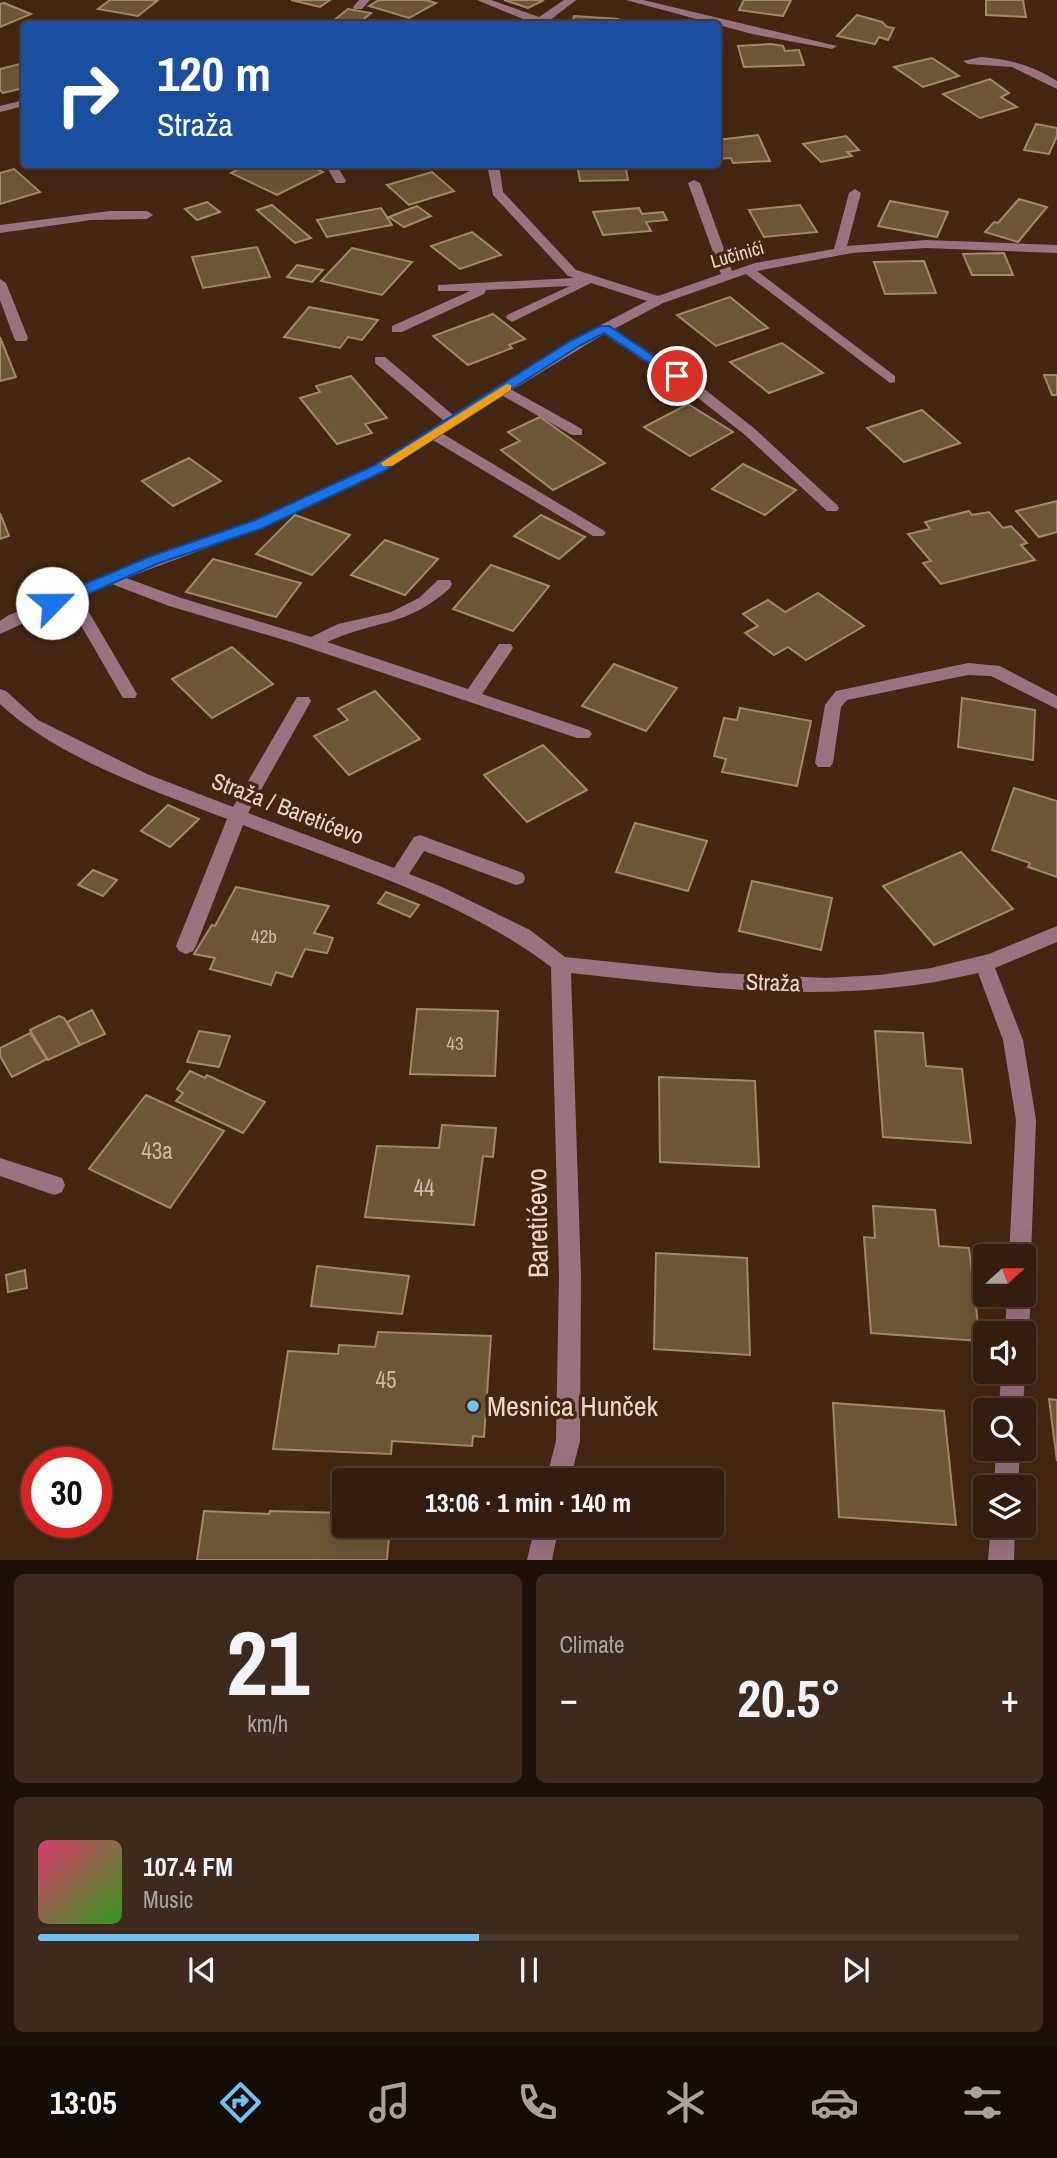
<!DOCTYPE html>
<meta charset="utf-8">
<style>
:root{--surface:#321d0e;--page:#3d2a1c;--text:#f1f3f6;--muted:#a8a29e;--line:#4d3b2e;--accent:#6ec2f3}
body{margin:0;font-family:"Archivo Narrow",sans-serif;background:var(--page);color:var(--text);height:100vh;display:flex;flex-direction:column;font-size:26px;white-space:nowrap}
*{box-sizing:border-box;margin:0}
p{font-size:23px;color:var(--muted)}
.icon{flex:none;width:38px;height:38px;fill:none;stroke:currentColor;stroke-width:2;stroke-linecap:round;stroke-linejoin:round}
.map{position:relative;height:1560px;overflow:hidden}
.details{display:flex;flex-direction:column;gap:14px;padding:14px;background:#1c1008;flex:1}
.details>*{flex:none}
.banner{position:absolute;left:21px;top:21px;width:700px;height:147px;border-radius:7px;box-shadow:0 7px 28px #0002,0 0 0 2px var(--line);background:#1a4fa0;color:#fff;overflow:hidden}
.needle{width:46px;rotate:69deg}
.controls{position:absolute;left:973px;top:1244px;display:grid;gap:14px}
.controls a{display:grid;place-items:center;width:63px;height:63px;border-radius:7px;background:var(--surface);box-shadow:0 7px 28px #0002,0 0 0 2px var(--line);font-size:35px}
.speed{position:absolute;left:21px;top:1447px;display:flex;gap:14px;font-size:35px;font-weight:700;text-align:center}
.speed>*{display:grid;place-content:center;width:91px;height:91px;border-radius:50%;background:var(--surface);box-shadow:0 7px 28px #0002,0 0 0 2px var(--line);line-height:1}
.speed .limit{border:10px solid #d22;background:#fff;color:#111}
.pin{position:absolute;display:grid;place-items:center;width:60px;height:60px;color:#fff;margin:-30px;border:4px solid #fff;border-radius:50%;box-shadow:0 2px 7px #0007}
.me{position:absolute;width:77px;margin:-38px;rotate:67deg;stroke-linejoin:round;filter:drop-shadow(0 0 5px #0008)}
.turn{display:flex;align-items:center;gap:24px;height:147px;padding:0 21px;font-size:32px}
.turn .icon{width:91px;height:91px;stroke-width:2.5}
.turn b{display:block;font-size:49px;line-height:60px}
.big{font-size:52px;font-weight:700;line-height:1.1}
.details .widget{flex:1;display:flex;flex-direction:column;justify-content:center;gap:10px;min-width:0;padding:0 24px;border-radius:10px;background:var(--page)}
.details .dial{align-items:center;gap:0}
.dial b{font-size:91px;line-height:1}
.song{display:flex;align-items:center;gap:21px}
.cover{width:84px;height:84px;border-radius:10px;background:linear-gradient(135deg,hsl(340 70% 55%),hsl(110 70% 35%))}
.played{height:7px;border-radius:4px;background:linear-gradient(90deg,var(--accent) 45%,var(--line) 45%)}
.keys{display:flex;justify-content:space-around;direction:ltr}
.heat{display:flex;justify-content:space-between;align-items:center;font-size:38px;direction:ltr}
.details .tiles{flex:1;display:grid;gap:14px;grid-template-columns:1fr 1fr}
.widget:last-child{grid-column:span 2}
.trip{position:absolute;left:332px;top:1468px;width:392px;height:70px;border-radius:7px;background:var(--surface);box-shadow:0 7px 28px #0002,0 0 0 2px var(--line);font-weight:700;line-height:70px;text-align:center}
.tab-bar{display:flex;height:112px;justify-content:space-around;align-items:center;background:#140c06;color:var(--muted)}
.tab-bar .icon{width:49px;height:49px}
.tab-bar .current{color:var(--accent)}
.tab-bar b{font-size:32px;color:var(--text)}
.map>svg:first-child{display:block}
</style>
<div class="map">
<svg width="1057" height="1560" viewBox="0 0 1057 1560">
<rect width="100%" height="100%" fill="#432713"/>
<g fill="#6b5637" stroke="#a08969" stroke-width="2">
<polygon points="110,0 150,0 157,1 138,16 98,9"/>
<polygon points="291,0 330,0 320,7"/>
<polygon points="379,0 426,0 436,3 409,18 369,6"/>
<polygon points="504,0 544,0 528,8"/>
<polygon points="744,0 791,0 783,16 739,10"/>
<polygon points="986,0 1023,0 1026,17 986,15"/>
<polygon points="4,3 31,14 0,27 0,4"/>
<polygon points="348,9 371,13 358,24 332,22"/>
<polygon points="857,15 882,22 887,27 894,28 888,40 879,37 875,44 837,36"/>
<polygon points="574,16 618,19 617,24 572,24"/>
<polygon points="771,44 783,46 785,51 799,50 804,65 744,67 738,46"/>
<polygon points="932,58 959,76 923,87 894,67"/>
<polygon points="24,63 24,88 3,93 0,90 0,69"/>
<polygon points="990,79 1009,93 1001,97 1017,107 980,118 943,94"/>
<polygon points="1036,124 1057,128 1057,136 1049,154 1024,150"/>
<polygon points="758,135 770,161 733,163 731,158 718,159 718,140"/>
<polygon points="846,136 859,150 847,152 852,156 821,162 803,144"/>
<polygon points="248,164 307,164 323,172 277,195 231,173"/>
<polygon points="577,164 625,164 628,180 580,181"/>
<polygon points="14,169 40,192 0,204 0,173"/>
<polygon points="432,172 454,191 409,205 387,185"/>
<polygon points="1019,199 1047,207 1018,242 985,232 994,222 998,223"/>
<polygon points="890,201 948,212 937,237 878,226"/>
<polygon points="207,202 220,212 197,220 185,209"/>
<polygon points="272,205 311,238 295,243 257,210"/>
<polygon points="800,205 817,232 764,237 749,210"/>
<polygon points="417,206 431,216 404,227 389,217"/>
<polygon points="381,208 392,225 327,237 317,220"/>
<polygon points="639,208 642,214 663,212 667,220 646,222 651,231 603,235 593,212"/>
<polygon points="472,232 501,255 460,269 431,246"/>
<polygon points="257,247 270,277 203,288 192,257"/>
<polygon points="352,248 412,262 382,295 321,281"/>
<polygon points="1004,253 1013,275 972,275 963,254"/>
<polygon points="924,261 936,293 885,294 874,262"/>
<polygon points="297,265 323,270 312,282 287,277"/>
<polygon points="730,297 768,328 716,346 677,315"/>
<polygon points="309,307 378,320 362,340 348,337 340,348 284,337"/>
<polygon points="493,314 525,339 509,345 512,348 468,365 433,336"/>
<polygon points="0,337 16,377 0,381"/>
<polygon points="782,343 823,373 769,393 730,362"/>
<polygon points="1044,375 1057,375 1057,395 1052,395"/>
<polygon points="351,376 387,418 365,424 372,433 337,444 300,398 320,392 316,386"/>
<polygon points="688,404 733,432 690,456 644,427"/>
<polygon points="922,410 960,443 904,462 867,428"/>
<polygon points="540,417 605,463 553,490 501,450 520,441 508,432"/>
<polygon points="189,458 221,481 173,506 142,481"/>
<polygon points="743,464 796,490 765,515 712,489"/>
<polygon points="1057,501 1057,532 1039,537 1016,511"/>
<polygon points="969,511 972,515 989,512 1003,528 1011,526 1027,543 1021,545 1035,560 941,584 923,563 931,561 908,534 930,529 925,522"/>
<polygon points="0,513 9,536 0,539"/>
<polygon points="295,515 350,535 312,575 256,554"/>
<polygon points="541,515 585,537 559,559 514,536"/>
<polygon points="385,540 438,559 405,595 351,575"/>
<polygon points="213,559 301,583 276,617 186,592"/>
<polygon points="491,565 549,586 513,631 453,609"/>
<polygon points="818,593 864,626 806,660 788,647 774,655 745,633 758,626 743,614 768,600 785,612"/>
<polygon points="232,647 273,684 212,718 172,679"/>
<polygon points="614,664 677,688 646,731 582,706"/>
<polygon points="375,691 420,739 349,775 314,736 348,720 338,709"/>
<polygon points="962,698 1035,710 1033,760 958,747"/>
<polygon points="740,708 811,721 797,786 722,772 726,759 714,756 724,718 737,720"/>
<polygon points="543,745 587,790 527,822 484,775"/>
<polygon points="1014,788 1057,801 1057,877 1028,867 1030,863 992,850"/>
<polygon points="168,805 199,819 170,847 141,831"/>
<polygon points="635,823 707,841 688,891 616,872"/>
<polygon points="961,852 1013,909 934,945 883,886"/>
<polygon points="93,870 117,880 103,896 78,885"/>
<polygon points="752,881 832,898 821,950 739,931"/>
<polygon points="236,887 329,906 314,933 333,938 327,953 305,949 292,977 276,972 271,985 210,969 215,958 194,954 212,925 215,926"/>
<polygon points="386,892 419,905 410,917 378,903"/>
<polygon points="417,1009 498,1011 495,1076 410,1074"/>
<polygon points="92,1010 105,1034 80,1045 67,1022"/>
<polygon points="59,1016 64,1018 80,1045 48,1060 30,1030"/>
<polygon points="199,1031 230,1036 219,1067 187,1062"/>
<polygon points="875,1031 923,1033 926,1066 962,1069 971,1143 883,1137"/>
<polygon points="30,1033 47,1059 12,1077 0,1056 0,1048"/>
<polygon points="190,1071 205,1078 207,1075 265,1102 243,1133 176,1101 183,1093 177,1089"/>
<polygon points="659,1077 755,1081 759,1167 660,1162"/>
<polygon points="146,1095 224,1131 170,1208 89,1169"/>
<polygon points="442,1125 496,1128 493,1157 483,1156 474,1225 365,1217 377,1146 439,1148"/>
<polygon points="873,1206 935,1210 939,1246 969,1248 980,1341 871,1333 864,1237 875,1238"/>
<polygon points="656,1253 747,1258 750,1355 654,1349"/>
<polygon points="317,1266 409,1276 402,1314 311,1306"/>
<polygon points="25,1270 27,1288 8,1292 6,1275"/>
<polygon points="378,1332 491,1336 484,1437 473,1436 472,1446 392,1441 391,1454 273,1449 288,1351 338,1354 339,1345 375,1347"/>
<polygon points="1049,1399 1057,1400 1057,1461"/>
<polygon points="833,1403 944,1411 956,1525 839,1517"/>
<polygon points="204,1511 269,1514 270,1511 345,1513 345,1526 390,1526 387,1560 197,1560"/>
</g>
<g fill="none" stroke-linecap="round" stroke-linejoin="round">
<g fill="#997380" fill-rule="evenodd">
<polygon points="359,0 370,0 362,9 354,9 353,7"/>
<polygon points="477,0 491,0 539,17 564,0 576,0 545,24 535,24"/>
<polygon points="626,0 643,0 837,46 832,49 752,34"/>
<path d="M981,57C1009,59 1034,66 1057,81V89L1012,67L968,64L963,61Z"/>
<polygon points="24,100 24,106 0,112 0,106"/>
<polygon points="325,164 336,164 346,181 344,183 336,183"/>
<path d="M487,164H499L503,192L576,270L658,296L721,274L688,183L694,180L700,183L732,271L755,263L834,249L849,193L855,189L861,193L847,246L926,240L1057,245V253L926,248L852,253L757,271L895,376V382L890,383L746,274L663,303L614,329L698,384L755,429L837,505L839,508L837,511H827L745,435L688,390L604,334L512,390L582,429V435H572L503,396L443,434L603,530L606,533L603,536H593L433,440L383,472L263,527L126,578L181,598L311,637L338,624L391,612L419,598L438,580H450L452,584L450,588C408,627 375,620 327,642L468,689L499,644H511L513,648L482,694L589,730L592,734L589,738H577L291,642L169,606L112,584L80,597L137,694L135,698H123L68,603L0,634V621L9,615L149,557L253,521L373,466L444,421L375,363V357H385L453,415L570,341L647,301L591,283L512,322L506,318L507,315L570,286L486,290L484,294L402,332H392V326L470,291H438V285L574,278L568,276L493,195Z"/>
<polygon points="110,211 147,211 153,215 147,219 91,220 0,233 0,225"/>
<polygon points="0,279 6,283 28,338 26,341 16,341 14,338 0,300"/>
<polygon points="968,663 1000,666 1057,696 1057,709 991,676 968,675 847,700 841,707 833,763 830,767 818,767 815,763 825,705 836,691"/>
<path d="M0,689L6,691L38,720L147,774L233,807L297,697H309L311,701L248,813L394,868L414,837L420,835L523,873L525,878L523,883L516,885L424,851L409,874L440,886L530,930L565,957L719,973L826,978L879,975L931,968L989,954L1057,926V942L995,968L1023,1040L1036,1120L1031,1256L1028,1263L1024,1265V1256H1009L1016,1120L1003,1040L978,973C836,1007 713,988 571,973L581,1275L580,1441L570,1480H546L556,1441L559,1275L551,967C462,899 347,866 243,825L196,946L193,951L186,954L179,951L176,946L227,819C153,790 59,759 0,704Z"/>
<polygon points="0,1158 62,1178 65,1185 62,1192 54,1195 0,1176"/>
<path d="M1024,1287C1034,1298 1030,1329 1024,1342V1334H1005L1007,1295H1024Z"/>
<polygon points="1024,1370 1025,1372 1023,1410 999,1410 1001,1372"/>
<polygon points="996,1449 1020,1449 1018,1488 994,1488"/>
<polygon points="535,1526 559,1526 552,1560 527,1560"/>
<polygon points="991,1526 1015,1526 1014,1560 988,1560"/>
</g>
</g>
<polygon fill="#1a73e8" stroke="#114b97" stroke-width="2" points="600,326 609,326 683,376 681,379 673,379 604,333 579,346 382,472 263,528 159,563 58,607 47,607 45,603 47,600 149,557 253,521 373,466 570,341"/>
<polygon fill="#f59e0b" points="507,384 511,385 511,390 392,466 383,466 381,463"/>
<circle fill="#6ec2f3" stroke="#432713" stroke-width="2.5" cx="473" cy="1406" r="7"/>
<g text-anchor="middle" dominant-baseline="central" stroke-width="7" stroke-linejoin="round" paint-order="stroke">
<g font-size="19" fill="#e9d7ca" stroke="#432713">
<text transform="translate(737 254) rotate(-16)">Lučinići</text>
</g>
<g font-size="19" fill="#cab7a5">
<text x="264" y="936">42b</text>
<text x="455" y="1043">43</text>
</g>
<g font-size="23" fill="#e9d7ca" stroke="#432713">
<text transform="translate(288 808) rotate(21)">Straža / Baretićevo</text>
<text transform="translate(773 982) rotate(2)">Straža</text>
</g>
<g font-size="23" fill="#cab7a5">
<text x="157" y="1150">43a</text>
<text x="424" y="1187">44</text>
<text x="386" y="1379">45</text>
</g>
<g font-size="28" fill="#e9d7ca" stroke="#432713">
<text transform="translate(537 1223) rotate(-91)">Baretićevo</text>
</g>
<g font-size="28" fill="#e9d7ca" stroke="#432713" text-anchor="start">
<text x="487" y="1406">Mesnica Hunček</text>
</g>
</g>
</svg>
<div class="controls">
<a><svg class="needle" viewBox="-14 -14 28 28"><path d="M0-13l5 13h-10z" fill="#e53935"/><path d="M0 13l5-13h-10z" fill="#a8a29e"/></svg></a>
<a><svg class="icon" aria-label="sound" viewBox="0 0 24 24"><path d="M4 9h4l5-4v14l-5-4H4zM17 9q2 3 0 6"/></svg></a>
<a><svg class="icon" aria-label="search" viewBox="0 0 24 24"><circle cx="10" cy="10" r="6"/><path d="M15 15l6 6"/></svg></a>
<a><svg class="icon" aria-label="layers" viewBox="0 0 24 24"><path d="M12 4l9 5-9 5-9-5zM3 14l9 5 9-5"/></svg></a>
</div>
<div class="speed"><div class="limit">30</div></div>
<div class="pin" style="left:677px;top:376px;background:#d93025"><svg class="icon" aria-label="arrive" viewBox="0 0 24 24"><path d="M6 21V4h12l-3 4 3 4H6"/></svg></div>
<svg class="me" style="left:52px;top:603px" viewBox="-20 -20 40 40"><circle r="19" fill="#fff"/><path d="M0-13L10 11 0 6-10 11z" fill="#1a73e8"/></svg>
<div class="trip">13:06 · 1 min · 140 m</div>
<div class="banner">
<div class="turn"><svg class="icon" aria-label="right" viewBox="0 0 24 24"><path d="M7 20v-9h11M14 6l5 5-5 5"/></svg><div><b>120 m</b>Straža</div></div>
</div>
</div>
<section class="details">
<div class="tiles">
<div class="widget dial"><b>21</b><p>km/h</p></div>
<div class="widget"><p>Climate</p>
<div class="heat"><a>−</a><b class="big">20.5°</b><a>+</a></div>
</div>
<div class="widget">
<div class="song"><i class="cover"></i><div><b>107.4 FM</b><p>Music</p></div></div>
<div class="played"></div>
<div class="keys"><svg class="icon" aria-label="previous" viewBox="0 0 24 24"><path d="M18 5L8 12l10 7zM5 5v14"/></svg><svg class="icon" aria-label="pause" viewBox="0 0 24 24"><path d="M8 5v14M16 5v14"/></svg><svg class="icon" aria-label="next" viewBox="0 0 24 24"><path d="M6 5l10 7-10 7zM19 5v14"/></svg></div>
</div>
</div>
</section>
<nav class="tab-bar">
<b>13:05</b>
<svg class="icon current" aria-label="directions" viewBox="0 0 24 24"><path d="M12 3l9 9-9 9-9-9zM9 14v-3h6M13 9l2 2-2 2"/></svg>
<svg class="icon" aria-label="music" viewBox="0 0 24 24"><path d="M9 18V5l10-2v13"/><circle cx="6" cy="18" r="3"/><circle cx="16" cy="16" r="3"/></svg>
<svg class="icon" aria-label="phone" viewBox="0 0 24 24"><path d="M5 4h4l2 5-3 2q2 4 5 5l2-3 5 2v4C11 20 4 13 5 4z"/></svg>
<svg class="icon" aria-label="climate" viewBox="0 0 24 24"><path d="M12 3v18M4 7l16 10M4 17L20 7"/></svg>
<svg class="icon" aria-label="car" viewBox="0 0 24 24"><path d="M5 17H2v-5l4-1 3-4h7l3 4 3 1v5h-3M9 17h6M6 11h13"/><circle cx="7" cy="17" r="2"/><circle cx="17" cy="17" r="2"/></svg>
<svg class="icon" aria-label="filters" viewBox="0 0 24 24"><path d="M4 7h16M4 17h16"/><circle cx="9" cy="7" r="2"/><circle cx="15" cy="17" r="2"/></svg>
</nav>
